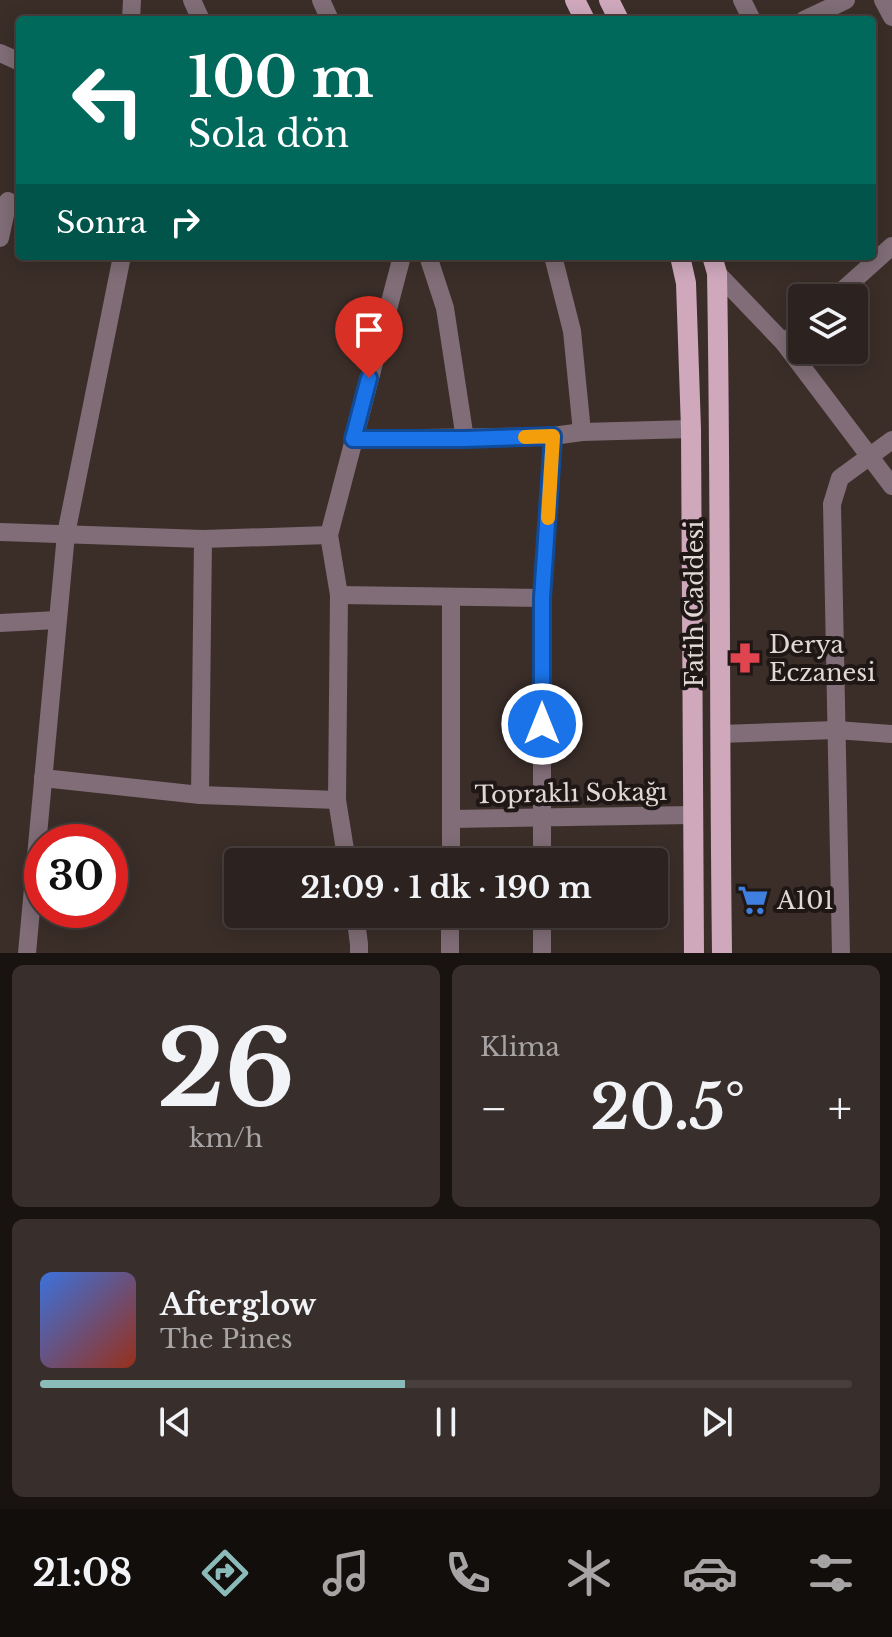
<!DOCTYPE html>
<html lang="tr">
<meta charset="utf-8">
<style>
:root{--surface:#2c221f;--page:#382f2c;--text:#f1f3f6;--muted:#a6a4a4;--line:#483f3d;--accent:#8bbbb9}
body{margin:0;font-family:"Libre Baskerville",serif;background:var(--page);color:var(--text);height:100vh;display:flex;flex-direction:column;font-size:30px;white-space:nowrap}
*{box-sizing:border-box;margin:0}
p{font-size:26px;color:var(--muted)}
.icon{flex:none;width:44px;height:44px;fill:none;stroke:currentColor;stroke-width:2;stroke-linecap:round;stroke-linejoin:round}
.map{position:relative;height:953px;overflow:hidden}
.drawer{display:flex;flex-direction:column;gap:12px;padding:12px;background:#181311;flex:1}
.drawer>*{flex:none}
.hud{position:absolute;left:16px;top:16px;width:860px;height:244px;border-radius:8px;box-shadow:0 4px 20px #0003,0 0 0 2px var(--line);background:#00695c;color:#fff;overflow:hidden}
.tools{position:absolute;left:788px;top:284px;display:grid;gap:16px}
.tools a{display:grid;place-items:center;width:80px;height:80px;border-radius:8px;background:var(--surface);box-shadow:0 4px 20px #0003,0 0 0 2px var(--line);font-size:40px}
.speed{position:absolute;left:24px;top:824px;display:flex;gap:16px;font-size:40px;font-weight:700;text-align:center}
.speed>*{display:grid;place-content:center;width:104px;height:104px;border-radius:50%;background:var(--surface);box-shadow:0 4px 20px #0003,0 0 0 2px var(--line);line-height:1}
.speed .limit{border:12px solid #d22;background:#fff;color:#111}
.pin{position:absolute;display:grid;place-items:center;width:68px;height:68px;color:#fff;margin:-82px -34px;border-radius:50% 50% 50% 0;rotate:-45deg;box-shadow:0 0 8px #0007}
.pin .icon{rotate:45deg}
.me{position:absolute;width:88px;margin:-44px;rotate:0deg;stroke-linejoin:round;filter:drop-shadow(0 0 6px #0008)}
.turn{display:flex;align-items:center;gap:28px;height:168px;padding:0 40px;font-size:36px}
.turn .icon{width:104px;height:104px;stroke-width:2.5}
.turn b{display:block;font-size:56px;line-height:68px}
.then{display:flex;align-items:center;height:76px;padding:0 40px;background:#0003;gap:16px;font-size:30px}
.big{font-size:60px;font-weight:700;line-height:1.1}
.drawer .widget{flex:1;display:flex;flex-direction:column;justify-content:center;gap:12px;min-width:0;padding:0 28px;border-radius:12px;background:var(--page)}
.drawer .dial{align-items:center;gap:0}
.dial b{font-size:104px;line-height:1}
.song{display:flex;align-items:center;gap:24px}
.cover{width:96px;height:96px;border-radius:12px;background:linear-gradient(135deg,hsl(220 70% 55%),hsl(10 70% 35%))}
.played{height:8px;border-radius:4px;background:linear-gradient(90deg,var(--accent) 45%,var(--line) 45%)}
.keys{display:flex;justify-content:space-around;direction:ltr}
.heat{display:flex;justify-content:space-between;align-items:center;font-size:44px;direction:ltr}
.drawer .tiles{flex:1;display:grid;gap:12px;grid-template-columns:1fr 1fr}
.widget:last-child{grid-column:span 2}
.trip{position:absolute;left:224px;top:848px;width:444px;height:80px;border-radius:8px;background:var(--surface);box-shadow:0 4px 20px #0003,0 0 0 2px var(--line);font-weight:700;line-height:80px;text-align:center}
.tab-bar{display:flex;height:128px;justify-content:space-around;align-items:center;background:#120e0c;color:var(--muted)}
.tab-bar .icon{width:56px;height:56px}
.tab-bar .on{color:var(--accent)}
.tab-bar b{font-size:36px;color:var(--text)}
.map>svg:first-child{display:block}
</style>
<div class="map">
<svg width="892" height="953" viewBox="0 0 892 953">
<rect width="100%" height="100%" fill="#3b2e29"/>
<g fill="none" stroke-linecap="round" stroke-linejoin="round">
<g stroke="#806d77" stroke-width="18">
<polyline points="192,0 201,20"/>
<polyline points="321,0 330,20"/>
<polyline points="742,0 752,20"/>
<polyline points="883,0 892,17"/>
<polyline points="131,20 132,0"/>
<polyline points="804,20 846,0"/>
<polyline points="0,53 20,62"/>
<polyline points="0,238 8,201"/>
<polyline points="428,256 445,308 465,439"/>
<polyline points="553,256 572,331 582,432"/>
<polyline points="717,273 784,343 892,486"/>
<polyline points="834,298 892,246"/>
<polyline points="784,343 802,327"/>
<polyline points="353,439 553,436 582,432 691,429"/>
<polyline points="0,532 203,539 329,535"/>
<polyline points="339,595 542,598"/>
<polyline points="451,597 451,862"/>
<polyline points="0,623 57,620"/>
<polyline points="720,734 836,730 892,734"/>
<polyline points="43,778 200,795 337,800"/>
<polyline points="200,795 203,539"/>
<polyline points="451,819 692,815"/>
<polyline points="347,862 337,800 339,595 329,535 402,256"/>
<polyline points="542,862 542,598 553,436"/>
<polyline points="355,914 359,944 359,953"/>
<polyline points="27,953 66,534 122,256"/>
<polyline points="450,953 450,914"/>
<polyline points="542,953 542,914"/>
<polyline points="841,953 832,504 840,478 892,440"/>
</g>
<g stroke="#cfa8bc" stroke-width="20">
<polyline points="575,0 585,20"/>
<polyline points="609,0 619,20"/>
<polyline points="680,256 686,283 691,429 694,953"/>
<path d="M712,256L717,273C721,500 719,726 722,953"/>
</g>
</g>
<g fill="none" stroke-linecap="round" stroke-linejoin="round">
<g stroke="#114b97" stroke-width="20">
<polyline id="route" points="369,378 353,439 465,439 553,436 542,598 542,724"/>
</g>
<use href="#route" stroke="#1a73e8" stroke-width="14"/>
<polyline stroke="#f59e0b" stroke-width="14" points="525,437 553,436 548,518"/>
</g>
<defs>
<g id="pharmacy-bare" transform="scale(2.4)"><path d="M-2-6h4v4h4v4h-4v4h-4v-4h-4v-4h4Z" fill="#e0444e" stroke="#1e1715" stroke-width="2.5" paint-order="stroke"/></g>
<g id="supermarket-bare" transform="scale(2.4)"><path d="M-6-5.5h2.5l.6 2H6L4.5 2H-2.5L-4.4-4H-6ZM-1.5 3.2a1.3 1.3 0 1 0 .1 0ZM3 3.2a1.3 1.3 0 1 0 .1 0Z" fill="#3f7fe0" stroke="#1e1715" stroke-width="2.5" paint-order="stroke"/></g>
</defs>
<g fill-rule="evenodd">
<use href="#pharmacy-bare" x="745" y="658"/>
<use href="#supermarket-bare" x="753" y="900"/>
</g>
<g text-anchor="middle" dominant-baseline="central" stroke-width="8" stroke-linejoin="round" paint-order="stroke">
<g font-size="24" fill="#e1d8d5" stroke="#1e1715">
<text transform="translate(694 604) rotate(-90)">Fatih Caddesi</text>
<text transform="translate(571 793) rotate(-1)">Topraklı Sokağı</text>
</g>
<g font-size="24" fill="#e1d8d5" stroke="#1e1715" text-anchor="start">
<text x="769" y="644">Derya<tspan x="769" dy="28">Eczanesi</tspan></text>
<text x="777" y="900">A101</text>
</g>
</g>
</svg>
<div class="tools">
<a><svg class="icon" aria-label="layers" viewBox="0 0 24 24"><path d="M12 4l9 5-9 5-9-5zM3 14l9 5 9-5"/></svg></a>
</div>
<div class="speed"><div class="limit">30</div></div>
<div class="pin" style="left:369px;top:378px;background:#d93025"><svg class="icon" aria-label="arrive" viewBox="0 0 24 24"><path d="M6 21V4h12l-3 4 3 4H6"/></svg></div>
<svg class="me" style="left:542px;top:724px" viewBox="-20 -20 40 40"><circle r="17" fill="#1a73e8" stroke="#fff" stroke-width="3"/><path d="M0-11L8 9 0 5-8 9z" fill="#fff"/></svg>
<div class="trip">21:09 · 1 dk · 190 m</div>
<div class="hud">
<div class="turn"><svg class="icon" aria-label="left" viewBox="0 0 24 24"><path d="M17 20v-9H6M10 6l-5 5 5 5"/></svg><div><b>100 m</b>Sola dön</div></div>
<div class="then">Sonra<svg class="icon" aria-label="right" viewBox="0 0 24 24"><path d="M7 20v-9h11M14 6l5 5-5 5"/></svg></div>
</div>
</div>
<section class="drawer">
<div class="tiles">
<div class="widget dial"><b>26</b><p>km/h</p></div>
<div class="widget"><p>Klima</p>
<div class="heat"><a>−</a><b class="big">20.5°</b><a>+</a></div>
</div>
<div class="widget">
<div class="song"><i class="cover"></i><div><b>Afterglow</b><p>The Pines</p></div></div>
<div class="played"></div>
<div class="keys"><svg class="icon" aria-label="previous" viewBox="0 0 24 24"><path d="M18 5L8 12l10 7zM5 5v14"/></svg><svg class="icon" aria-label="pause" viewBox="0 0 24 24"><path d="M8 5v14M16 5v14"/></svg><svg class="icon" aria-label="next" viewBox="0 0 24 24"><path d="M6 5l10 7-10 7zM19 5v14"/></svg></div>
</div>
</div>
</section>
<nav class="tab-bar">
<b>21:08</b>
<svg class="icon on" aria-label="directions" viewBox="0 0 24 24"><path d="M12 3l9 9-9 9-9-9zM9 14v-3h6M13 9l2 2-2 2"/></svg>
<svg class="icon" aria-label="music" viewBox="0 0 24 24"><path d="M9 18V5l10-2v13"/><circle cx="6" cy="18" r="3"/><circle cx="16" cy="16" r="3"/></svg>
<svg class="icon" aria-label="phone" viewBox="0 0 24 24"><path d="M5 4h4l2 5-3 2q2 4 5 5l2-3 5 2v4C11 20 4 13 5 4z"/></svg>
<svg class="icon" aria-label="climate" viewBox="0 0 24 24"><path d="M12 3v18M4 7l16 10M4 17L20 7"/></svg>
<svg class="icon" aria-label="car" viewBox="0 0 24 24"><path d="M5 17H2v-5l4-1 3-4h7l3 4 3 1v5h-3M9 17h6M6 11h13"/><circle cx="7" cy="17" r="2"/><circle cx="17" cy="17" r="2"/></svg>
<svg class="icon" aria-label="filters" viewBox="0 0 24 24"><path d="M4 7h16M4 17h16"/><circle cx="9" cy="7" r="2"/><circle cx="15" cy="17" r="2"/></svg>
</nav>
